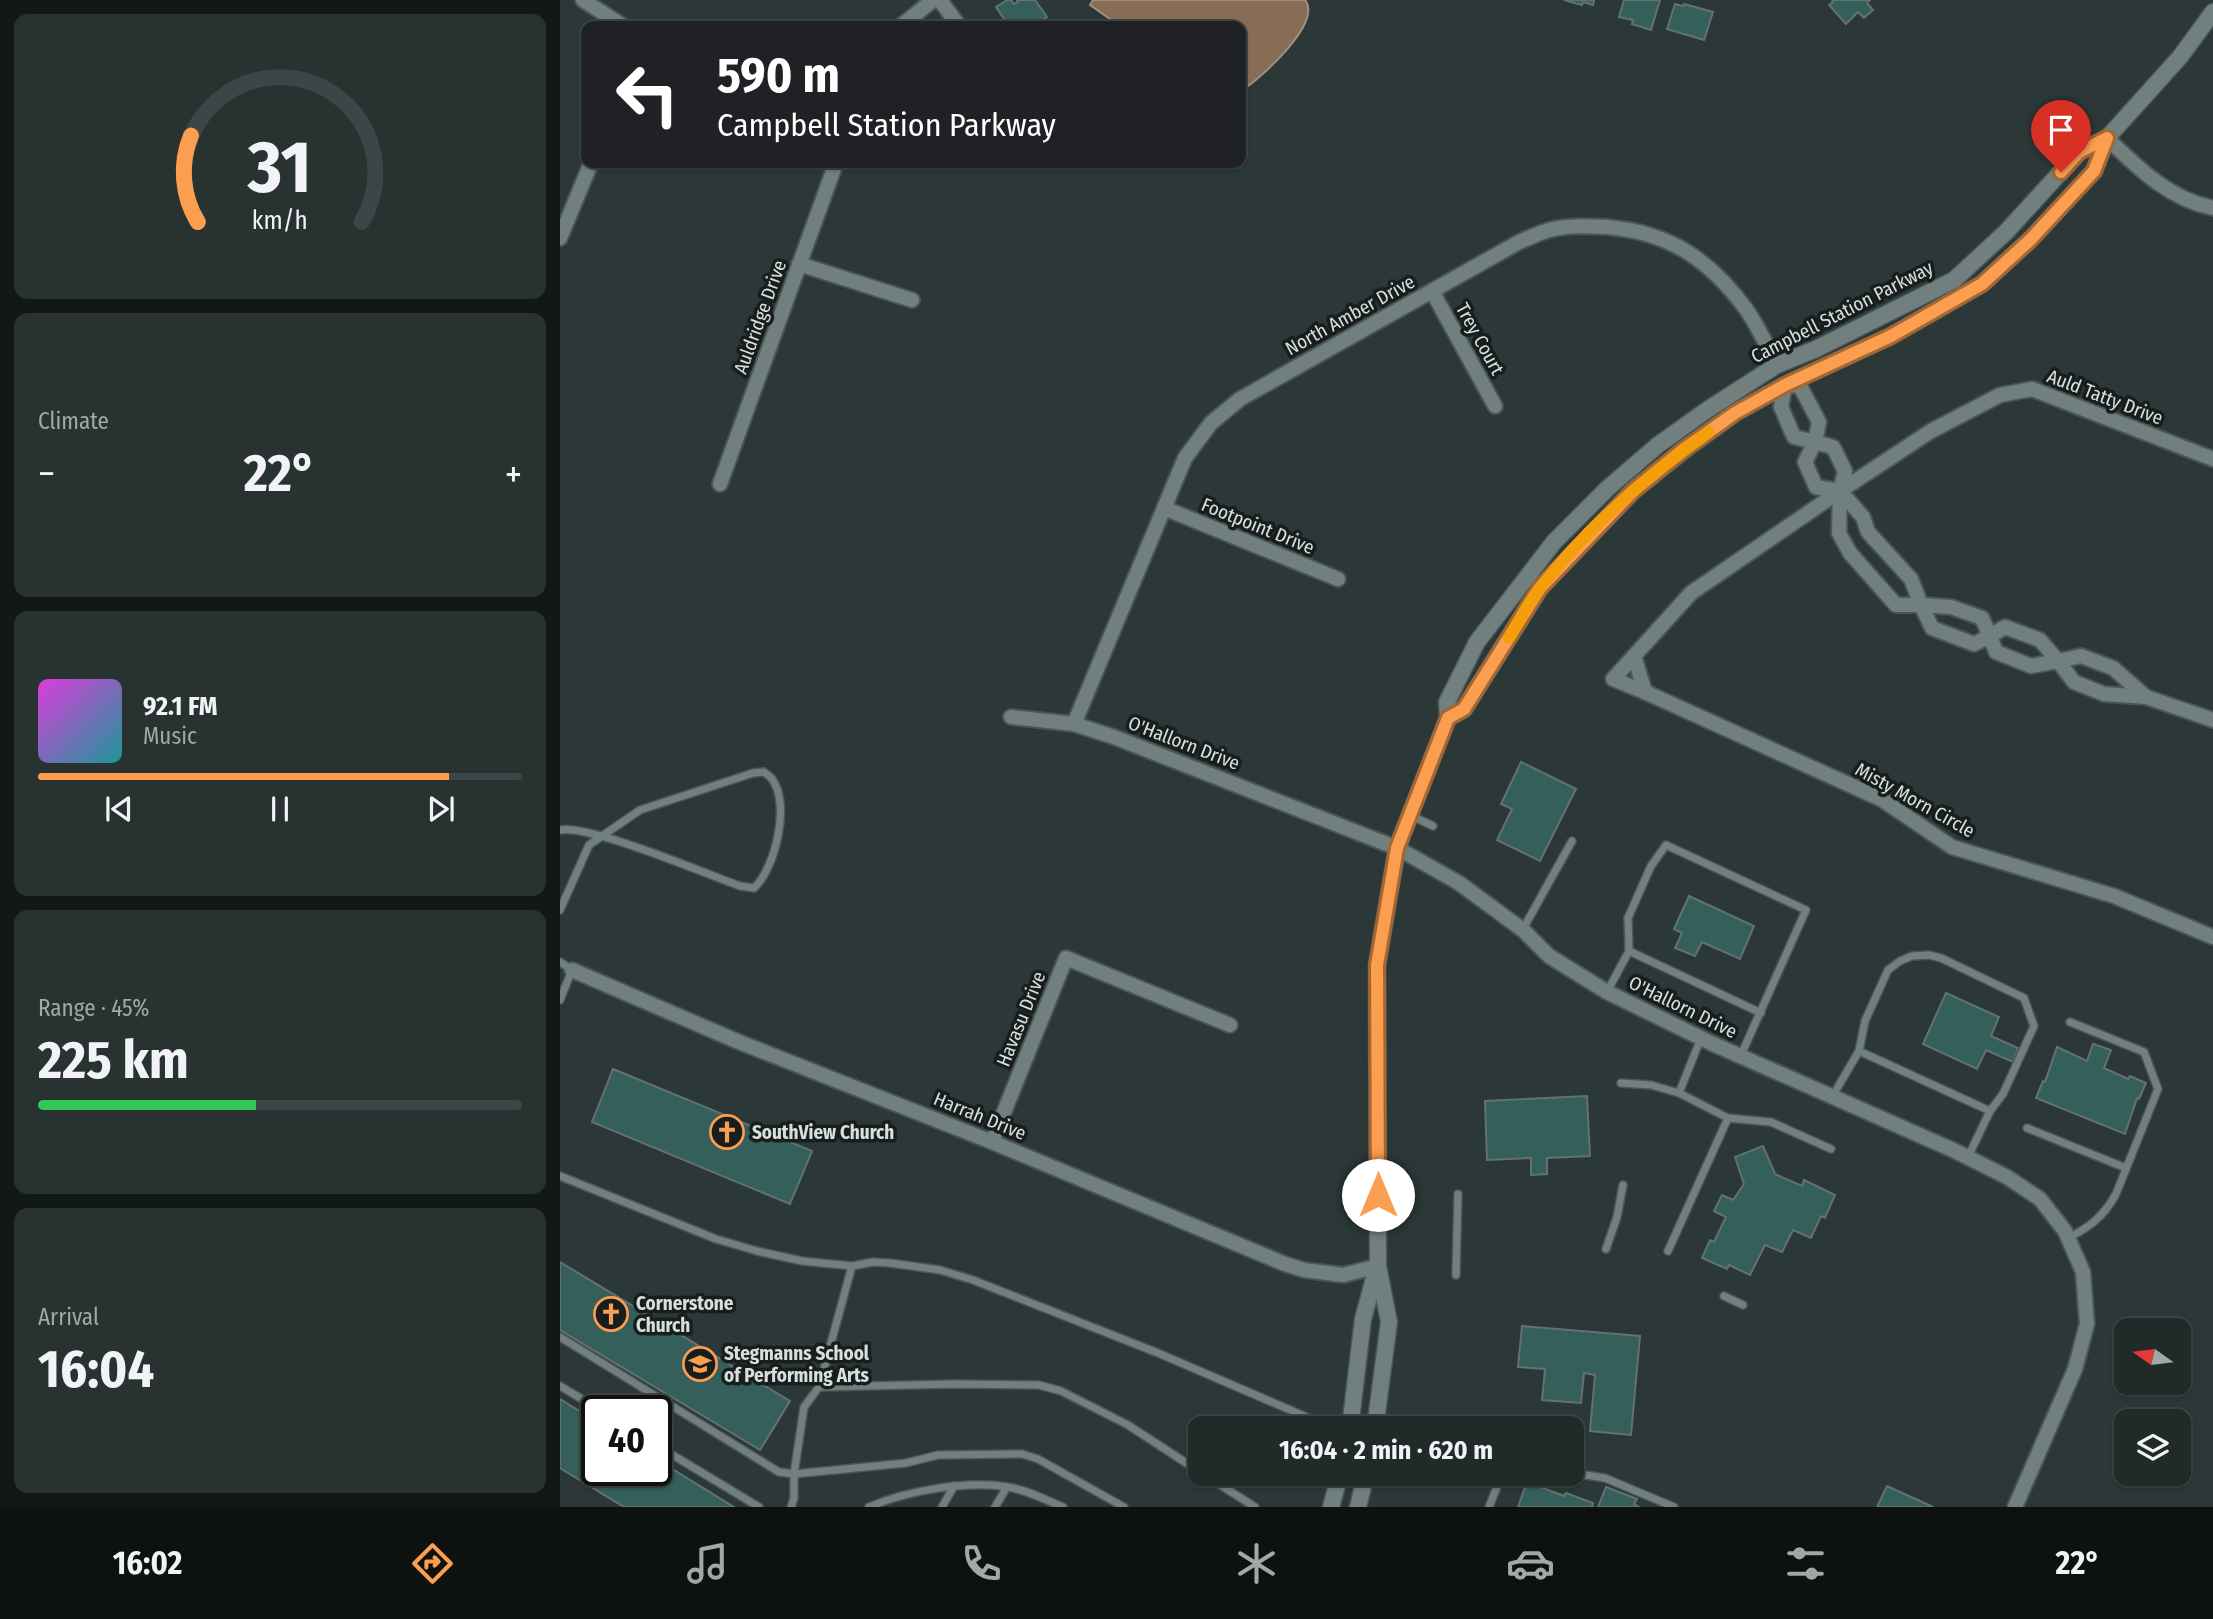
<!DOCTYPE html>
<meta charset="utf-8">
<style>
:root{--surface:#202a29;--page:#283231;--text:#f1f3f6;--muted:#a2a7a8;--line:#3d4646;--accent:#fb9e50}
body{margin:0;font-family:"Fira Sans Condensed",sans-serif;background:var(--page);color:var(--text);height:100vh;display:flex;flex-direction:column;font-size:26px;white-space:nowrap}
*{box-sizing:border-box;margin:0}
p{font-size:23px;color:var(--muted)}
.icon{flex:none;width:38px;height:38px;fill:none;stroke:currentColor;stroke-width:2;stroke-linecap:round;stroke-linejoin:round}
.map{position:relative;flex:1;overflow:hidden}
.panel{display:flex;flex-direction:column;gap:14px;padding:14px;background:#121717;width:560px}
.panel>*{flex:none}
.banner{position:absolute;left:21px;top:21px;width:665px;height:147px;border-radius:14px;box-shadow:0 2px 5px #0004,0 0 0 2px var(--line);background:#202124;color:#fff;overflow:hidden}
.needle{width:46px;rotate:284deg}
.fabs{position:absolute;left:1554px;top:1318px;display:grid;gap:14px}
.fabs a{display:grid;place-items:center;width:77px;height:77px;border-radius:14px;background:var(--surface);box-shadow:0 2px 5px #0004,0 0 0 2px var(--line);font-size:35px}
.speed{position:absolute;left:21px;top:1395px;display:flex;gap:14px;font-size:35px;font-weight:700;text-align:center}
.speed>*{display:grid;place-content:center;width:91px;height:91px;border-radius:50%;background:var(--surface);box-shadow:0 2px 5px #0004,0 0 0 2px var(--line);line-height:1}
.speed .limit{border:4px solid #111;border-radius:10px;background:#fff;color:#111}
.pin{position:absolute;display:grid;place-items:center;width:60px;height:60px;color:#fff;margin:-72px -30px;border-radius:50% 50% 50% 0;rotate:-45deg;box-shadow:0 0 7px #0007}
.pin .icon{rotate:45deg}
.me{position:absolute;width:77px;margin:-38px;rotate:0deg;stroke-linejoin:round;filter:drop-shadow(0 0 5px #0008)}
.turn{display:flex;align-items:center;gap:24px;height:147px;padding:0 21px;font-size:32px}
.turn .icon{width:91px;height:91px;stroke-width:2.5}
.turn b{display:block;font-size:49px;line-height:60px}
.big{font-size:52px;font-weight:700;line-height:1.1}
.panel .widget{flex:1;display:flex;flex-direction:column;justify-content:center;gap:10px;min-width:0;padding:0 24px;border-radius:14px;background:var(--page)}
.panel .dial{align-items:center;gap:0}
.dial svg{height:182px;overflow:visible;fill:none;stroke:var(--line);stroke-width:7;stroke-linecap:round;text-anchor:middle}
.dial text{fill:var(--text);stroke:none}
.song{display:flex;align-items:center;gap:21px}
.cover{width:84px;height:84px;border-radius:10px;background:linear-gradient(135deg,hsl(300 70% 55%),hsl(180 70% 35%))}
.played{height:7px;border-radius:4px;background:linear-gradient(90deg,var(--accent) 85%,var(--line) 85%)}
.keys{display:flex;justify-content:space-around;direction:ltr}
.heat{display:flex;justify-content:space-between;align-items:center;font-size:38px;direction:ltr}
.charge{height:10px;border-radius:5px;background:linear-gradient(90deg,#34c759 45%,var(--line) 0)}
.trip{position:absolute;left:628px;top:1416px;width:396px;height:70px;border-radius:14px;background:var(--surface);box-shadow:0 2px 5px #0004,0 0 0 2px var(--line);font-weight:700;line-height:70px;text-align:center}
.tab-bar{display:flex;height:112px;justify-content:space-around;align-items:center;background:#0d1110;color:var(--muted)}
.tab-bar .icon{width:49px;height:49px}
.tab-bar .on{color:var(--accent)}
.tab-bar b{font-size:32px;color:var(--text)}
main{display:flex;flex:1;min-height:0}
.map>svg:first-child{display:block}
</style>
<main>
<section class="panel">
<div class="widget dial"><svg viewBox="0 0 100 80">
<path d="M14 69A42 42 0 1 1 86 69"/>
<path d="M14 69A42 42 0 0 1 11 31" stroke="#fb9e50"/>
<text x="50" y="56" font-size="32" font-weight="700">31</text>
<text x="50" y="72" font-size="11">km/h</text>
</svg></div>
<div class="widget"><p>Climate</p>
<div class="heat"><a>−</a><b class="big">22°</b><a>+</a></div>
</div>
<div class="widget">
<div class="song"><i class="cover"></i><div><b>92.1 FM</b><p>Music</p></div></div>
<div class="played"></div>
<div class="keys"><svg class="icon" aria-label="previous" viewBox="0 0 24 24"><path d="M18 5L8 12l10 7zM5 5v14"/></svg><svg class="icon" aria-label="pause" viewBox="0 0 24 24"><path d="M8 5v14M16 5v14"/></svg><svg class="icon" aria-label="next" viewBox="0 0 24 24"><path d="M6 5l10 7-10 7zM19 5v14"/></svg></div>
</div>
<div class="widget"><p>Range · 45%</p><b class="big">225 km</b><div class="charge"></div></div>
<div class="widget"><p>Arrival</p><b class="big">16:04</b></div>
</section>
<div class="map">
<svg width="1653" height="1507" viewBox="0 0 1653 1507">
<rect width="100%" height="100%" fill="#2b3837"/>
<path fill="#896c56" stroke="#a08f7f" stroke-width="2" d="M533,0H745C763,23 700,79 681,91V26H560L530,5Z"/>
<g fill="#345f5b" stroke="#637270" stroke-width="2">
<polygon points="447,0 451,0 454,4 458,2 457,0 475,0 487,17 474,26 449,26 436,7"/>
<polygon points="1004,0 1034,0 1033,5 1023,2 1022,5"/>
<polygon points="1064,0 1100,0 1091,30 1072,24 1073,20 1059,17"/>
<polygon points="1272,0 1310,0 1307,3 1313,10 1304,18 1298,12 1286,24 1269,5 1273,2"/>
<polygon points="1115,4 1123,6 1124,4 1153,12 1144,40 1107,29"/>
<polygon points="961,762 1016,789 980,861 937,840 952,809 941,804"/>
<polygon points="1129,896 1194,926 1180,959 1142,942 1135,956 1115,948 1122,933 1114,929"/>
<polygon points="1386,993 1439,1017 1431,1036 1458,1048 1453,1062 1426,1050 1417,1069 1363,1044"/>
<polygon points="1533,1044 1551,1050 1544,1068 1568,1079 1570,1076 1586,1083 1579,1099 1577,1098 1565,1134 1476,1098 1483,1081 1485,1082 1497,1047 1527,1061"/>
<polygon points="53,1069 252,1151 230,1204 32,1122"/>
<polygon points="1027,1096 1030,1156 987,1158 987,1174 971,1175 971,1158 927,1160 925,1101"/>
<polygon points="1203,1146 1215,1174 1242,1186 1244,1180 1275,1195 1265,1218 1261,1216 1251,1238 1233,1230 1222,1252 1205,1245 1190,1275 1169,1265 1167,1269 1142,1258 1150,1240 1154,1242 1166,1217 1154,1211 1162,1195 1173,1200 1184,1184 1175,1157"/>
<polygon points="0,1262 230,1401 200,1450 0,1330"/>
<polygon points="962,1326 1080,1336 1071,1435 1030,1431 1035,1375 1024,1373 1021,1403 982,1400 985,1369 958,1367"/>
<polygon points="0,1399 37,1422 37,1470 96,1470 96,1459 174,1507 64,1507 0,1468"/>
<polygon points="967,1482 1004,1496 1006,1493 1033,1503 1032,1506 1034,1507 958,1507"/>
<polygon points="1327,1486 1373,1507 1317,1507"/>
<polygon points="1046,1487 1077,1499 1074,1504 1079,1507 1038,1507"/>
</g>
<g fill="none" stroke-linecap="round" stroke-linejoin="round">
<g stroke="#4a5554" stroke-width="10">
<g id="service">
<polyline points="850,815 873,826"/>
<path d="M0,830C29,824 146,874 180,886L194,888C215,869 231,804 212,779C210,776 206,774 204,772L193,773L80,810L29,845L0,910"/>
<polyline points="963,929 1012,841"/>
<polyline points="1069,951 1201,1013"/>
<polyline points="0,962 12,970 0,1000"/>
<polyline points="1047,992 1069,951 1068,918 1091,866 1106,845 1246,910 1181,1055"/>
<polyline points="1299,1051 1430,1111"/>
<polyline points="1061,1083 1091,1085 1119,1093 1141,1038"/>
<polyline points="1119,1093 1168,1118 1211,1122 1271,1149"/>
<polyline points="1272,1097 1299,1051 1305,1021 1328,970 1340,961 1352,956 1369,955 1381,958 1464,998 1474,1026 1443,1094 1430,1111 1408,1157"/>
<polyline points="1467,1128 1566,1168"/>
<polyline points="0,1176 156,1239 197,1251 242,1261 292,1266 313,1262 330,1263 380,1270 413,1280 598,1353 772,1428"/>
<path d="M1508,1238C1530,1227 1544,1216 1556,1194L1598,1089L1584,1052L1510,1022"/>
<polyline points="1046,1249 1057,1217 1063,1185"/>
<polyline points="1108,1251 1168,1118"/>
<polyline points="896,1275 898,1194"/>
<polyline points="1164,1296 1183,1305"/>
<polyline points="0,1337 219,1472 234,1474 346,1463 378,1455 462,1454 478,1459 564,1507"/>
<polyline points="0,1386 40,1410"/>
<polyline points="259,1387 395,1384 479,1385 501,1391 568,1425 640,1472"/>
<polyline points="96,1445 199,1507"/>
<polyline points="1012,1473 1045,1478 1114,1507"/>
<polyline points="643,1474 695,1507"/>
<polyline points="231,1507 234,1498 234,1474 244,1407 259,1387 292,1266"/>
<path d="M309,1507C346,1491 407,1480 447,1487C465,1489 486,1500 503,1507"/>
<polyline points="382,1507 394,1486"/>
<polyline points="435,1507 447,1487"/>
<polyline points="929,1507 942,1474"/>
</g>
</g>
<g stroke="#4a5554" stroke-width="18">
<g id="minor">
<polyline points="23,0 63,26"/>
<polyline points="380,0 399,26"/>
<polyline points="341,26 373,0"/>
<path d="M1547,138C1579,169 1609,199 1653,208"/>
<polyline points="0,238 31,163"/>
<polyline points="239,264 352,300"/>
<polyline points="872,291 935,406"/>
<polyline points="1653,459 1472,389 1440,395 1371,431 1280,491 1131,593 1074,656 1085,692 1321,799 1392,847 1554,896 1653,937"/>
<polyline points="160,484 276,163"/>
<polyline points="604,508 778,579"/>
<polyline points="1074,656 1053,679 1085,692"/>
<polyline points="1586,697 1553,668 1521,656 1498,661 1480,640 1445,627 1430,636 1422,618 1391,607 1361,605 1351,579 1308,532 1303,517 1280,491 1285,471 1273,447 1255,442 1259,422 1240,386 1225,385 1221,407 1234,437 1255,442 1245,462 1256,487 1280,491 1279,533 1290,553 1336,605 1361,605 1372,628 1414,644 1430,636 1436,652 1471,666 1498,661 1514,682 1544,694 1586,697 1653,720"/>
<polyline points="451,717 514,724 554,737 837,848 899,883 963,930 989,956 1047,992 1153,1044 1393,1150 1447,1177 1480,1199 1505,1231 1523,1272 1527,1324 1515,1369 1455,1507"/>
<path d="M514,724L625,458L651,423L680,399L959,242C969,238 979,233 989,230C1008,225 1029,226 1048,227C1110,233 1149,259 1186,309C1198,326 1207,347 1217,365"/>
<polyline points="12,970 179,1042 432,1142 725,1264 744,1270 783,1275 818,1266"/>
<polyline points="432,1142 506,958 670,1025"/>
</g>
</g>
<g stroke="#4a5554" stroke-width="19">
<g id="tertiary">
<polyline points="888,718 904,709 980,588 1073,491 1123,451 1175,413 1225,385 1331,336 1422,284 1471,239 1534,171 1547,138 1620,57 1653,12"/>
<polyline points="790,1428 803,1319 816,1271"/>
<polyline points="815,1428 829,1322 818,1266 817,965 837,848 888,718 887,702 917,642 994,542 1048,488 1098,445 1147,410 1217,365 1256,349 1394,280 1446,232 1519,152 1547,138"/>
<polyline points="771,1507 780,1474"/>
<polyline points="798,1507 806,1474"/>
</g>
</g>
<use href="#service" stroke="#717f7e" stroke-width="7"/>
<use href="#minor" stroke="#717f7e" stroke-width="14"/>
<use href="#tertiary" stroke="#717f7e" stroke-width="16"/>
</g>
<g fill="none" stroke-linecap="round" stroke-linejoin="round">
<g stroke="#a36734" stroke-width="18">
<polyline id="route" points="818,1195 817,965 837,848 888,718 904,709 980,588 1073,491 1123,450 1175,413 1225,385 1331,336 1422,284 1471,239 1534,171 1547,138 1519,152 1501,172"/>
</g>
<use href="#route" stroke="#fb9e50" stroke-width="12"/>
<path stroke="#f59e0b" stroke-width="12" d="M949,638C959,621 968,603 980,588C1026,529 1088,475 1149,432"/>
</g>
<defs>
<g id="church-ring" transform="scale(1.75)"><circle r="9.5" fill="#181e1d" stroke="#fb9e50" stroke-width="1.5"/><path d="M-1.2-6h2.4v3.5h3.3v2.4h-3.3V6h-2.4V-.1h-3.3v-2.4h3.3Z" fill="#fb9e50"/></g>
<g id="school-ring" transform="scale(1.75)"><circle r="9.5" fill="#181e1d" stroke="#fb9e50" stroke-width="1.5"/><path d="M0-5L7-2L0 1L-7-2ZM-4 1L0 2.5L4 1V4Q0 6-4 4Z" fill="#fb9e50"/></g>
</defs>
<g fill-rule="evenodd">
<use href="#church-ring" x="167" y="1132"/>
<use href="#church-ring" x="51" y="1314"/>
<use href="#school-ring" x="140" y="1364"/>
</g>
<g text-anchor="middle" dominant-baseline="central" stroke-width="7" stroke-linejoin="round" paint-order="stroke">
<g font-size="19" fill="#d7e0de" stroke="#181e1d">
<text transform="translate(1282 312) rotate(-27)">Campbell Station Parkway</text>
<text transform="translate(790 315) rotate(-29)">North Amber Drive</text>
<text transform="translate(200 317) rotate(-70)">Auldridge Drive</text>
<text transform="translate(920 339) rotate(61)">Trey Court</text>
<text transform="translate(1545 397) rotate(21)">Auld Tatty Drive</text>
<text transform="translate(698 526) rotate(22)">Footpoint Drive</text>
<text transform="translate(624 743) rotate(21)">O'Hallorn Drive</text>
<text transform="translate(1355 800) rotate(29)">Misty Morn Circle</text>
<text transform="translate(1123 1007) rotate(26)">O'Hallorn Drive</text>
<text transform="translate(461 1019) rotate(-68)">Havasu Drive</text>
<text transform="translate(420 1116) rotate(22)">Harrah Drive</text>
</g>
<g font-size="19" font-weight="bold" fill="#d7e0de" stroke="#181e1d" text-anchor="start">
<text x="192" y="1132">SouthView Church</text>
<text x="76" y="1303">Cornerstone<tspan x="76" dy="22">Church</tspan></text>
<text x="164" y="1353">Stegmanns School<tspan x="164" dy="22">of Performing Arts</tspan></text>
</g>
</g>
</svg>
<div class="fabs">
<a><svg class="needle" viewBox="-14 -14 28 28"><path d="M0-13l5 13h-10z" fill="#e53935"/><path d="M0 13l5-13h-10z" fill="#a2a7a8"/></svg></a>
<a><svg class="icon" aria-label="layers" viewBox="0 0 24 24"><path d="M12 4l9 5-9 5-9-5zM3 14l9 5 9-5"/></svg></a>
</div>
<div class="speed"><div class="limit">40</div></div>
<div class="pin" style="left:1501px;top:172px;background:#d93025"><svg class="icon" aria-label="arrive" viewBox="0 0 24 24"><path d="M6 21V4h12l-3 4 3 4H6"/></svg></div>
<svg class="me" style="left:818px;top:1195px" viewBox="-20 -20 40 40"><circle r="19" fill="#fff"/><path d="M0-13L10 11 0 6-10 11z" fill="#fb9e50"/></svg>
<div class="trip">16:04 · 2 min · 620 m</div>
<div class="banner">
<div class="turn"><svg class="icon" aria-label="left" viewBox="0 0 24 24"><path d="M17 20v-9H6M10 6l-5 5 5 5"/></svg><div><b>590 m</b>Campbell Station Parkway</div></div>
</div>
</div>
</main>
<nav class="tab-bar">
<b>16:02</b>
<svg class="icon on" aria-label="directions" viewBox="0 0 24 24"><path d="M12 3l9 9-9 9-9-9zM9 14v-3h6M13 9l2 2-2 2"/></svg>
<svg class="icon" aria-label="music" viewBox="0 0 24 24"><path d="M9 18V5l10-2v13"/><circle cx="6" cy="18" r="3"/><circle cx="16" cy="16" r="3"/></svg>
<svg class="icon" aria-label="phone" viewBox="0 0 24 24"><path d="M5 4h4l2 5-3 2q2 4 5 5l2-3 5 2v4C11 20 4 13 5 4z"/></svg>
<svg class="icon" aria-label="climate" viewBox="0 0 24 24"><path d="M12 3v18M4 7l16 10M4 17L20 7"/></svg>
<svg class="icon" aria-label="car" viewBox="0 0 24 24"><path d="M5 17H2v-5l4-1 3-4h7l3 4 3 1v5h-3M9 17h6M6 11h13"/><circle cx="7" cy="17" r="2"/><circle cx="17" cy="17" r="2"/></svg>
<svg class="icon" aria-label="filters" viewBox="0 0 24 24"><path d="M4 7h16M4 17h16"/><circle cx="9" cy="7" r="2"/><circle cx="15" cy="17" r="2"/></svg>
<b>22°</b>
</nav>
